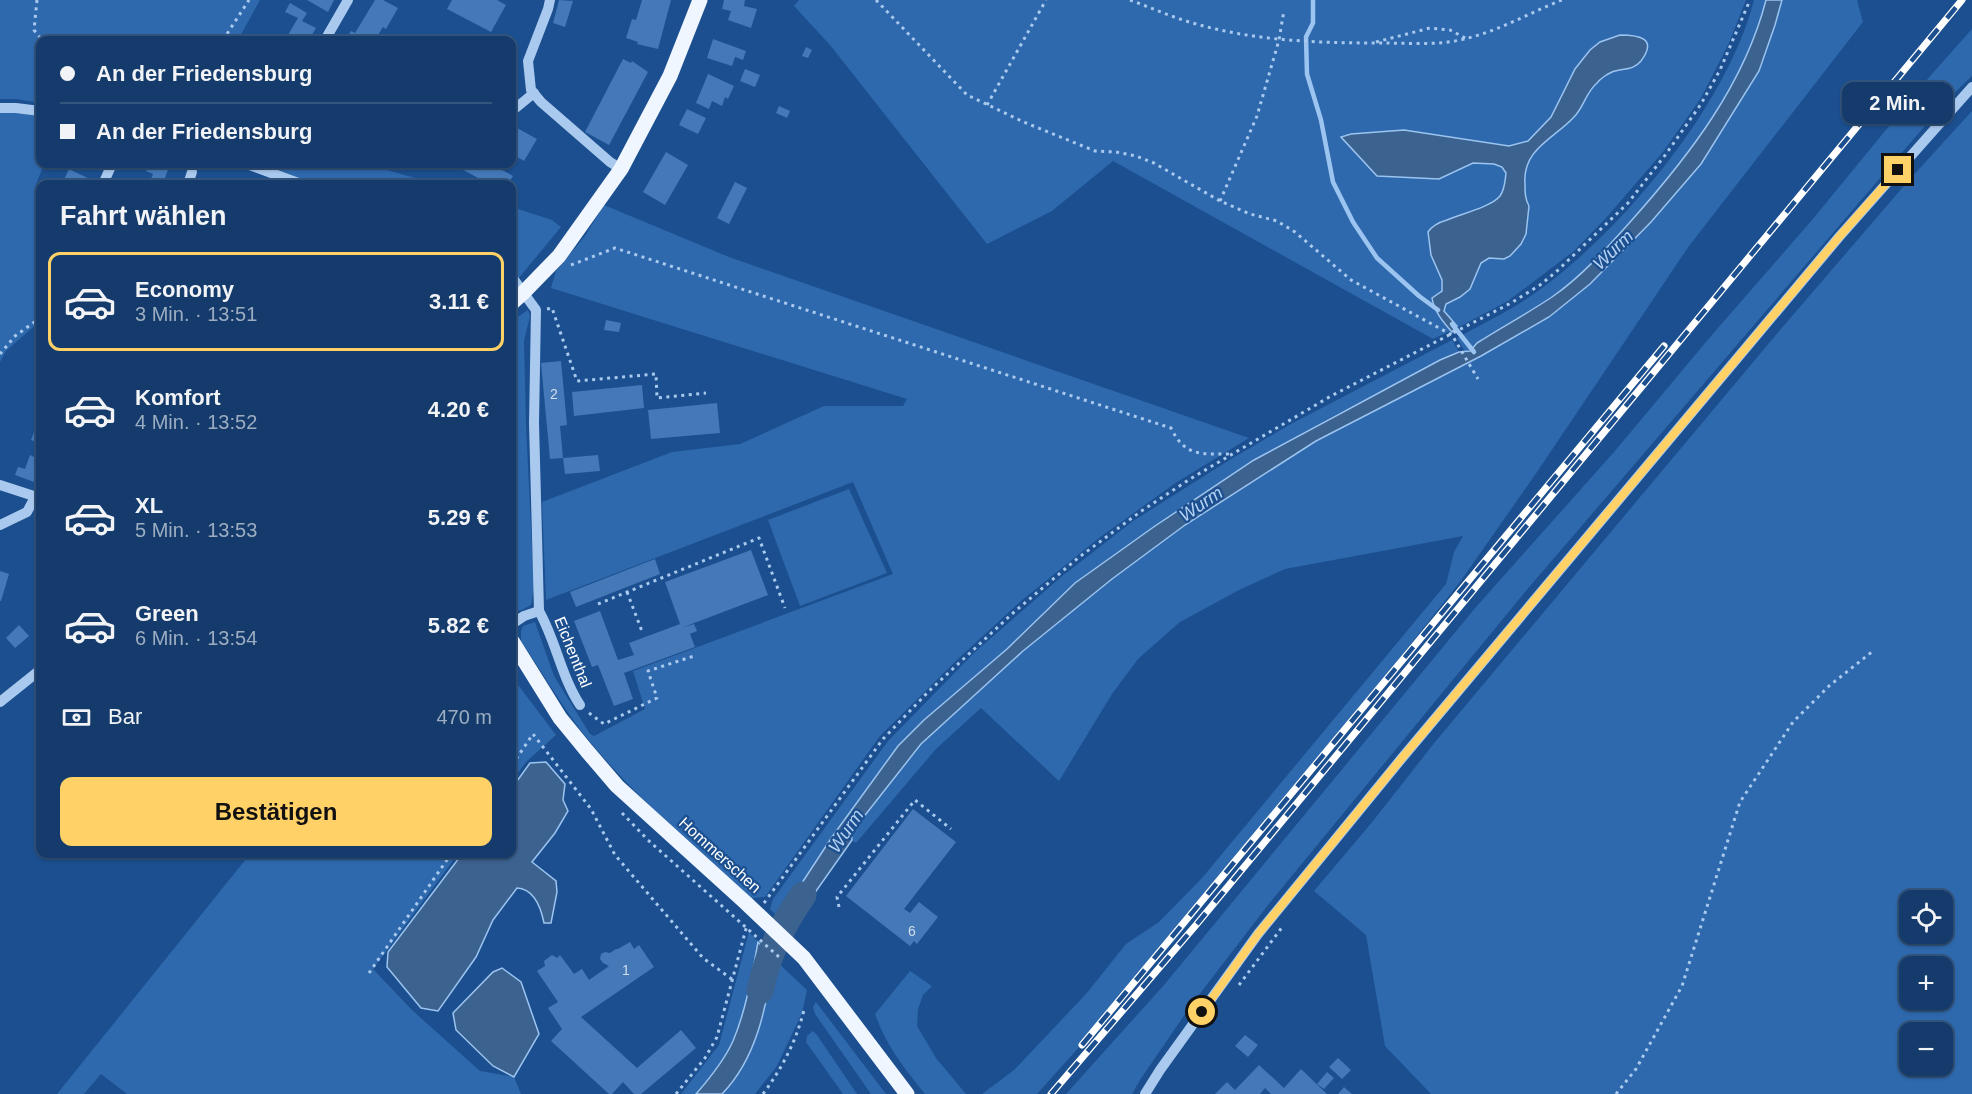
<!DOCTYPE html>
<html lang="de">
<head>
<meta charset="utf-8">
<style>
	body { margin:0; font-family:Helvetica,sans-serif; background:#214673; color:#f1f3f6; height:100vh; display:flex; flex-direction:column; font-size:22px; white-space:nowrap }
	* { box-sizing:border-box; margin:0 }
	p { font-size:20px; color:#9dadc1 }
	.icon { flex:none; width:33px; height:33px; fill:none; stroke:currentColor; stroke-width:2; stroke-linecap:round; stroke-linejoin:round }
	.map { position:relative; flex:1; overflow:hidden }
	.drawer { position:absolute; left:36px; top:180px; width:480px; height:678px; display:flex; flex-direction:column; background:#143b6b; border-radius:12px; box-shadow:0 2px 4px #0004,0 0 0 2px #33557e }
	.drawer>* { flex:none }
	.banner { position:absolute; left:36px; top:36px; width:480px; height:132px; border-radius:12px; box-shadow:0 2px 4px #0004,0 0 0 2px #33557e; display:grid; align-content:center; height:132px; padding:0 24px; background:#143b6b }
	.tools { position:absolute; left:1899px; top:890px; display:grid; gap:12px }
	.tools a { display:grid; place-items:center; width:54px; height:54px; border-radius:12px; background:#143b6b; box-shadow:0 2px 4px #0004,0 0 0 2px #33557e; font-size:30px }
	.end { position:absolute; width:27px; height:27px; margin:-14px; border:8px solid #ffd166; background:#111; box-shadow:0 0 0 3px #111 }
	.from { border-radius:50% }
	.bubble { position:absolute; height:42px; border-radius:12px; background:#143b6b; box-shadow:0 2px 4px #0004,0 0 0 2px #33557e; font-size:20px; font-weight:600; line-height:42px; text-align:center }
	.banner b { display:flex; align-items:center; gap:21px; height:57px; font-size:22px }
	.banner b+b { border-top:2px solid #33557e }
	.banner i { width:15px; height:15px; background:#f1f3f6 }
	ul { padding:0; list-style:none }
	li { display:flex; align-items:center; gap:18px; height:99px; margin:0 12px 9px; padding:0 12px; border:3px solid transparent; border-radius:12px }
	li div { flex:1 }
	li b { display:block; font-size:22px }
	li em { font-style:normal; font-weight:600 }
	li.active { border-color:#ffd166 }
	li>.icon { width:54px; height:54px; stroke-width:1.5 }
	h2 { padding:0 24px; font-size:27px; line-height:72px }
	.pay { display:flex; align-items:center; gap:15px; height:66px; padding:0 24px; font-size:22px }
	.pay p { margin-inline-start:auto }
	.action { display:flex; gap:12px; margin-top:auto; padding:12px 24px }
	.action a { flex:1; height:69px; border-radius:12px; background:#ffd166; color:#111; font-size:24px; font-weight:600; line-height:69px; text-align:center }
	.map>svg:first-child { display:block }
	.green { fill:#2e69ad; fill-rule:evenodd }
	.water { fill:#3c6290; stroke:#9cc4f0; stroke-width:1.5 }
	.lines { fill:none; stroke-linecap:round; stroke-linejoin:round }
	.stream { stroke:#9cc4f0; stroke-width:4.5 }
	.river { stroke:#3c6290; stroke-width:27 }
	.building { fill:#4478b7 }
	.path { stroke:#a9c9ee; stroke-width:3; stroke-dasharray:3 4.5; stroke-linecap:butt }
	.minor { stroke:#a9c9ee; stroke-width:10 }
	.major { stroke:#f0f6ff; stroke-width:15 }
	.rail-casing { stroke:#fff; stroke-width:7 }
	.rail { stroke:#1b4f8f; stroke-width:4.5; stroke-dasharray:14; stroke-linecap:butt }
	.route { stroke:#ffd166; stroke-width:8 }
	.labels { text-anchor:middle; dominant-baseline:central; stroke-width:4.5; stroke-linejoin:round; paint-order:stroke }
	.number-label { font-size:14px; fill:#d0dded }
	.street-label { font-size:16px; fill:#fff; stroke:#1b4f8f }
	.water-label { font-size:18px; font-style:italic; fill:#b5d3f5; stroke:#1b4f8f }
</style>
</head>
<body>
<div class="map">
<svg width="1972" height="1094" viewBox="0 0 1972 1094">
	<rect width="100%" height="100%" fill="#1b4f8f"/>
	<g class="green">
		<polygon points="0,0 260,0 238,40 40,40 40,103 17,99 0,99"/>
		<polygon points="799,0 1746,0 1729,43 1701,98 1663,152 1606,218 1574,251 1508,301 1461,326 1433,339 1113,161 1052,211 987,244 830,45 794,6"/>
		<path d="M1754 0H1766C1745 83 1691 154 1635 217 1610 245 1584 274 1553 296 1537 307 1519 316 1502 327 1495 331 1486 336 1479 341 1474 345 1472 350 1465 352L1457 338C1480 325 1506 313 1528 298 1618 237 1727 106 1754 0Z"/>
		<polygon points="1782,0 1857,0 1863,22 1689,246 1535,475 1460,582 1177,938 1037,1094 982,1094 1014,1070 1086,994 1126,944 1159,922 1202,878 1446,584 1454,552 1463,536 1285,569 1239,590 1180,622 1138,659 1112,694 1059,781 981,708 936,749 856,843 852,840 851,834 921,744 1023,651 1112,579 1185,525 1316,441 1481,356 1548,317 1590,284 1624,251 1722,130 1759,71 1775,25"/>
		<polygon points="1972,29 1972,76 1947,100 1525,592 1268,905 1192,1004 1140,1080 1132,1094 1066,1094 1164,985 1476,607 1614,452 1711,336 1812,220 1931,75"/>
		<path d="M1972 111V1094H1431L1385 1046 1366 935 1314 891 1373 821 1435 742 1780 330 1909 180ZM1910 900H1942V933H1910ZM1910 966H1942V999H1910ZM1910 1032H1942V1065H1910Z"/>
		<polygon points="15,112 40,116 40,164 44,164 35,187 40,189 40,321 6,351 0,362 0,113"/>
		<polygon points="262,164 366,164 436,184 310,184"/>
		<path d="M604 205 729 257 1249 438 1177 482 1099 538 1021 601 959 658 880 736 765 897 751 898C693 845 631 794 582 732 560 703 541 671 521 641V631L523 626 535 622 554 676 590 734 594 736 645 709 633 671 893 574 853 482 546 600 542 502 672 452 740 444 824 406H903L907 399 551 288 556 271 585 236Z"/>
		<polygon points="512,207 552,220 561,227 518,279 512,271"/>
		<polygon points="528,310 530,316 524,341 526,425 534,589 531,605 522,610 512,612 512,321"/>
		<polygon points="1452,340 1459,352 1335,415 1254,460 1155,526 1075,583 1007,649 924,720 898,746 832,837 779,918 770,909 773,899 888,741 975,652 1061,577 1133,521 1231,459 1289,425"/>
		<polygon points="849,489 887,573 800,606 768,520"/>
		<polygon points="512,677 556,735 526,762 512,781"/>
		<polygon points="250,854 458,854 373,969 412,1010 480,1071 514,1077 521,1094 127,1094 101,1074 84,1094 57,1094"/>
		<path d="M749 932 758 942C752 974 746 1011 733 1041 724 1061 710 1078 696 1094H681L719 1045Z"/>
		<path d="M774 959 807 990 802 1013 777 1066 755 1094H722C757 1058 766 1007 774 959Z"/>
		<path d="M910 971 932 986 923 995 918 1009 917 1026 936 1058 966 1094H925C903 1066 888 1049 875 1014Z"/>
		<polygon points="816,1002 886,1094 871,1094 815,1014 813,1007"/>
		<polygon points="813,1031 817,1035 857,1094 843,1094 806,1042 807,1036"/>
	</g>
	<g class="water">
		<path d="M1766 0H1782L1775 25 1759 71 1701 164 1651 222 1590 284 1549 317 1481 356 1316 441 1185 525 1112 579 1023 651 921 744 851 833 852 840 788 931 779 918 832 837 898 746 924 720 1007 649 1075 583 1155 526 1254 460 1440 360 1459 352 1470 351 1477 343C1502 327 1528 313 1552 297 1581 277 1607 248 1631 221 1689 156 1744 85 1766 0Z"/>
		<path d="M1620 35C1639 35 1658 38 1641 61 1633 71 1622 68 1612 72 1607 74 1600 79 1597 83 1586 92 1584 107 1574 117 1555 138 1522 149 1525 184 1525 192 1525 199 1529 206L1526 234 1521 244 1510 256 1504 259 1489 258 1481 263 1470 289 1460 297 1446 304 1444 311 1457 326 1452 332C1443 322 1434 311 1432 298L1442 291V280L1431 255 1428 232C1432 226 1440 222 1447 220 1461 214 1491 207 1500 196 1505 189 1505 181 1506 173L1502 167 1494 164 1473 163 1439 179 1377 176 1341 137 1351 134 1404 130 1509 146 1528 141 1551 117 1575 69 1590 50 1600 42Z"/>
		<path d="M546 762 565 784 563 800 568 811 555 833 532 862 556 881 557 892 551 923H544C541 908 535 889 517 888L493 920 476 957 438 1011 421 1008 387 967 388 952 462 854H512V788L530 763Z"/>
		<path d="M758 942 774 959C766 1007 757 1058 722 1094H696C710 1078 724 1061 733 1041 746 1010 752 975 758 942Z"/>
		<polygon points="502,968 521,982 539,1034 514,1077 493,1066 456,1030 453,1013 493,972"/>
	</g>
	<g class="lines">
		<g class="stream">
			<polyline points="1313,0 1313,23 1306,37 1307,74 1321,120 1333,182 1353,222 1377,258 1419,296 1438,310"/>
			<polyline points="1452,324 1474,352"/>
		</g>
		<path class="river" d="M760 991C768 953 781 927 803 895"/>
	</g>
	<g class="building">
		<polygon points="307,0 334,0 328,12"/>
		<polygon points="375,0 383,0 398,8 386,29 383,27 375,40 345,40 351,31 355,33"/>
		<polygon points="452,0 497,0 506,5 491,32 447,9"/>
		<polygon points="559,0 573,1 565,27 553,23"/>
		<polygon points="642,0 671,0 658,49 637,44 638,42 626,38 632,19 636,20"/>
		<polygon points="724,0 745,0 744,6 757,9 751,28 728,20 731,11 722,9"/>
		<polygon points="290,3 307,13 302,21 316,28 309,40 285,40 298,18 285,12"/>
		<polygon points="713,39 746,51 743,60 735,57 732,66 707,58"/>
		<polygon points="806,47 812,50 808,58 802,56"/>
		<polygon points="623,59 631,63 632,61 648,72 609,145 585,132"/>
		<polygon points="745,69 760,75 755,87 740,81"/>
		<polygon points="708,74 734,86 728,99 725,97 722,106 712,101 709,109 696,103"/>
		<polygon points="779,106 790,111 787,118 776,113"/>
		<polygon points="687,109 706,118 698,134 679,125"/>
		<polygon points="517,128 537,139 524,161 512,154 512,137"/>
		<polygon points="666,152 688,165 665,205 643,192"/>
		<polygon points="149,164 170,164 165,178 175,182 174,184 149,184 153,174 146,171"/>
		<polygon points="460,164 491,164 513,176 508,184 489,184 458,167"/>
		<polygon points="69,169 98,183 97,184 62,184"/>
		<polygon points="735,182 747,188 729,224 717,218"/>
		<polygon points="606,320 621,323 619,332 604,330"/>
		<polygon points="561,361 567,425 560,426 563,458 550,459 541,363"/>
		<polygon points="642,385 644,408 574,416 572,392"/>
		<polygon points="717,403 720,433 651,439 648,410"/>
		<polygon points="34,432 40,435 40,476 37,475 34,482 15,475 18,467 25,469 30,455 34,457 39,443 31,440"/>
		<polygon points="598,455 600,471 565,474 563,458"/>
		<polygon points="40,527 40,541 36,540"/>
		<polygon points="751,550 768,595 681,628 694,624 697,631 690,634 695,647 624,673 633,699 614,706 598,665 592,667 574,621 600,611 618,660 634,655 629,643 680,624 665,582"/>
		<polygon points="655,559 660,574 576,607 570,592"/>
		<polygon points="0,571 9,574 1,601 0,601"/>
		<polygon points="19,625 29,636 15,648 6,638"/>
		<polygon points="913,809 956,842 904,909 910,913 919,902 938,917 917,944 914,941 910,946 846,896"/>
		<polygon points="630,942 634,949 639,945 654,967 581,1017 637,1068 681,1030 696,1048 641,1094 634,1094 623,1082 612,1094 609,1094 551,1041 562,1029 548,1008 558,1002 537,971 545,966 544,961 552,955 557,958 560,955 574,974 582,969 589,980 609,966 603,963 600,959 601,954 605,952 610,953 616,949 618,949"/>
		<polygon points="1245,1035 1258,1045 1248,1057 1235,1046"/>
		<polygon points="1338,1058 1351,1070 1342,1079 1329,1067"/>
		<polygon points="1259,1065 1284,1088 1301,1069 1327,1094 1271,1094 1265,1088 1260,1094 1215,1094 1227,1082 1235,1090"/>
		<polygon points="1327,1072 1334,1078 1324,1089 1317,1084"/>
		<polygon points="1344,1087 1352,1094 1338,1094"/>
	</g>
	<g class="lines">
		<g class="path">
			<polyline points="37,0 34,30 42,40"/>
			<polyline points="876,0 967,95 1026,123 1095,151 1116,152 1136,156 1154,163 1220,201 1250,214 1277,221 1295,232 1351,280 1452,335 1478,379"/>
			<path d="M1130 0C1149 7 1167 15 1186 21 1250 41 1316 43 1382 43 1410 43 1441 46 1468 38 1501 30 1531 12 1562 0"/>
			<polyline points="223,40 249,0"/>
			<polyline points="1376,42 1430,28 1450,30 1467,39"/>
			<polyline points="987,105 1046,0"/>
			<polyline points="1220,201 1257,116 1279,40 1284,10"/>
			<path d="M571 265 615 248 1171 428C1185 457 1202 454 1229 454"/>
			<polyline points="547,309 552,308 577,381 656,374 657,398 706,393"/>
			<polyline points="0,354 15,336 40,318"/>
			<polyline points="627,592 643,634"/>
			<polyline points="598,604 759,538 785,608"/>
			<polyline points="589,713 604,724 657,698 648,671 694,656"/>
			<polyline points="512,765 533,734 591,809 615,855 703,958 733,980"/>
			<polyline points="622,813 648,840 780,958"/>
			<polyline points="764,903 883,739 929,691 1013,613 1078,558 1140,512 1190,479 1331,396 1511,303 1540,285 1556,272 1628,203 1666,154 1701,104 1720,70 1750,0"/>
			<polyline points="839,907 837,897 915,800 951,829"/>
			<polyline points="369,973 451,854"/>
			<polyline points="1239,985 1283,926"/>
			<polyline points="676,1094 705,1058 717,1037 747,925"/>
			<path d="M763 1094C782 1068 796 1042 804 1010"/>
			<polyline points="1616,1094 1636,1069 1682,986 1740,802 1793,722 1829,686 1873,651"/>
		</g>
		<g class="minor">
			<polyline points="550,0 548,9 528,61 531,90 541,102 610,162 621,169"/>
			<polyline points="325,40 348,0"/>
			<polyline points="0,108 16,108 40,111"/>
			<polyline points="512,111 534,93"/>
			<polyline points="247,164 301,184"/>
			<polyline points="103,184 112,164"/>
			<polyline points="188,184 192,172"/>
			<path d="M512 277 536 310 534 423 539 611C556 641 561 676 580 705"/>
			<polyline points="0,485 40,498"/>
			<polyline points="0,525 27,512 35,497"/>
			<polyline points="512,624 524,616 539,611"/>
			<polyline points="0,702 40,670"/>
			<polyline points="1145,1094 1160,1070 1258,934 1402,758 1839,237 1972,87"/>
		</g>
		<g class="major">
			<polyline points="512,303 523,293 559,256 621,169 670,76 700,0"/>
			<polyline points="512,641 560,718 587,751 617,786 746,903 804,958 907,1094"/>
		</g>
		<g class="rail-casing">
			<g id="rail">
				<polyline points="1082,1045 1664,346"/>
				<polyline points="1051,1094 1196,925 1962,0"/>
			</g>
		</g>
		<use href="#rail" class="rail"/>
	</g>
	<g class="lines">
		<polyline class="route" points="1202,1012 1258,934 1402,758 1839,237 1898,170"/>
	</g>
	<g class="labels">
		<g class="number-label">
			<text x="554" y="394">2</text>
			<text x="912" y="931">6</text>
			<text x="626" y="970">1</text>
		</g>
		<g class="street-label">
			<text transform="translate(573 652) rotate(68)">Eichenthal</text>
			<text transform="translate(720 855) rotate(42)">Hommerschen</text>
		</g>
		<g class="water-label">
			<text transform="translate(1613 250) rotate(-44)">Wurm</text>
			<text transform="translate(1201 504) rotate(-34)">Wurm</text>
			<text transform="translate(846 831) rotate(-56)">Wurm</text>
		</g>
	</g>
</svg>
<div class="tools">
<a><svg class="icon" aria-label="locate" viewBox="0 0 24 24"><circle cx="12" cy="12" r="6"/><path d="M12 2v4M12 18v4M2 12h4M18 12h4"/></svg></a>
<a>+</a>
<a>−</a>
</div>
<i class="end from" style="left:1202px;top:1012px"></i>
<i class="end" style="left:1898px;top:170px"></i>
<div class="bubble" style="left:1842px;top:82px;width:111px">2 Min.</div>
<div class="banner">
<b><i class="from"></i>An der Friedensburg</b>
<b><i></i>An der Friedensburg</b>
</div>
<section class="drawer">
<h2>Fahrt wählen</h2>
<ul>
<li class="active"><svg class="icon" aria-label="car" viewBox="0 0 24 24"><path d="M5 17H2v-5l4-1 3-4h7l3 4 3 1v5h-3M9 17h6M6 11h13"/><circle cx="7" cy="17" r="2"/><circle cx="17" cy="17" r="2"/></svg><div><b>Economy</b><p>3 Min. · 13:51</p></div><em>3.11 €</em></li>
<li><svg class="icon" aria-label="car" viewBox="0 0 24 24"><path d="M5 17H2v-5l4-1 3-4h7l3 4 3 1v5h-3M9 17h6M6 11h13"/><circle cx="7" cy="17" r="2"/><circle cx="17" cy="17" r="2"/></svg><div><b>Komfort</b><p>4 Min. · 13:52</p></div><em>4.20 €</em></li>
<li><svg class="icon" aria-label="car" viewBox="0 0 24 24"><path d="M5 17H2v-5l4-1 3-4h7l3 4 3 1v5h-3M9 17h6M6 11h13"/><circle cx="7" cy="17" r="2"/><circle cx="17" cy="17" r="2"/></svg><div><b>XL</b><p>5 Min. · 13:53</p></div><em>5.29 €</em></li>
<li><svg class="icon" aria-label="car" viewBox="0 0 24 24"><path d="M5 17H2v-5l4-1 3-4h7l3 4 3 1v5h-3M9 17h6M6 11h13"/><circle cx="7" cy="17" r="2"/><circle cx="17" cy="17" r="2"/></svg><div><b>Green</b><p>6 Min. · 13:54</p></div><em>5.82 €</em></li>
</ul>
<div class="pay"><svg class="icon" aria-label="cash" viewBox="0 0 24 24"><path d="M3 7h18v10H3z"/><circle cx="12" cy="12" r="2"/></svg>Bar<p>470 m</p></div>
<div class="action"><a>Bestätigen</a></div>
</section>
</div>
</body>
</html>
